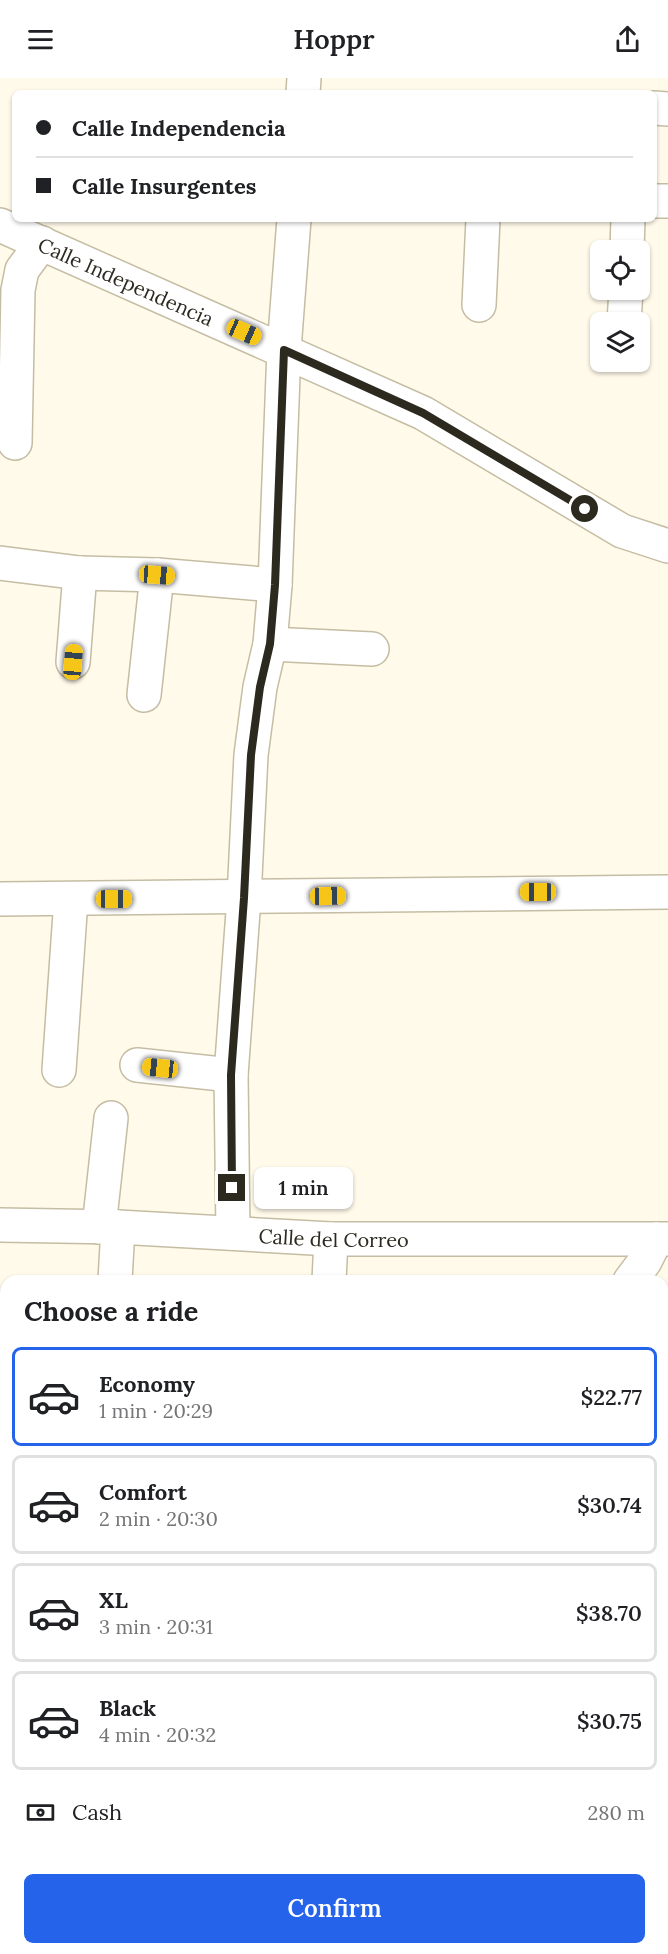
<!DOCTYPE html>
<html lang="en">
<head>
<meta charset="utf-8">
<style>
	body { margin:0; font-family:Lora,serif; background:#f6f6f6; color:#202124; height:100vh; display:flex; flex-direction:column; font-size:22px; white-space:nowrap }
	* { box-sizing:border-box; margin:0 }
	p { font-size:20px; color:#757577 }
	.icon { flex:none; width:33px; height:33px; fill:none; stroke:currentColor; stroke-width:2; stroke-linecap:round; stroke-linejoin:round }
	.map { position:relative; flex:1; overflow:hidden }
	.side { position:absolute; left:0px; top:1197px; width:669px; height:680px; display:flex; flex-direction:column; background:#fff; border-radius:18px 18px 0 0; box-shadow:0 2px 4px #0004 }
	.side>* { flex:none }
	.guide { position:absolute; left:12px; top:12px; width:645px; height:132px; border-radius:9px; box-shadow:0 2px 4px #0004; display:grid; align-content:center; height:132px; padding:0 24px; background:#fff }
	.controls { position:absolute; left:590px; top:162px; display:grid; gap:12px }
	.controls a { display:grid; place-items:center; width:60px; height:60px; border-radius:9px; background:#fff; box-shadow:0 2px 4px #0004; font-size:30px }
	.end { position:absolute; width:27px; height:27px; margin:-14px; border:8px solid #2c291f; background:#fff; box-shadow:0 0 0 3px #fff }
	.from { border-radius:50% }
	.bubble { position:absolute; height:42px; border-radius:9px; background:#fff; box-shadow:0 2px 4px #0004; font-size:20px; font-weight:600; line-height:42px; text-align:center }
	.car { position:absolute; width:18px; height:36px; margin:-18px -9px; border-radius:8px; box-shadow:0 0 4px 2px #0007; background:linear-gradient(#f5c518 24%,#345 0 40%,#f5c518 0 76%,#345 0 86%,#f5c518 0) }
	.guide b { display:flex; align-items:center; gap:21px; height:57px; font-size:22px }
	.guide b+b { border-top:2px solid #e0e0e0 }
	.guide i { width:15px; height:15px; background:#202124 }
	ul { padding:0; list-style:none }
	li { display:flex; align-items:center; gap:18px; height:99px; margin:0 12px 9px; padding:0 12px; border:3px solid #e0e0e0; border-radius:9px }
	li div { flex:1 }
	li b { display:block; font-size:22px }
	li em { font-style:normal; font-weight:600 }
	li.on { border-color:#2563eb }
	li>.icon { width:54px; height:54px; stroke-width:1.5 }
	h2 { padding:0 24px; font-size:27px; line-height:72px }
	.pay { display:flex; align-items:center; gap:15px; height:66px; padding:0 24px; font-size:22px }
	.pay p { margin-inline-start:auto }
	.button { display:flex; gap:12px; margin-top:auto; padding:12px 24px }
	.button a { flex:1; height:69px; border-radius:9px; background:#2563eb; color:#fff; font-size:24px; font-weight:600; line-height:69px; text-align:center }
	header { display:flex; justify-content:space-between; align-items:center; height:78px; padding:0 24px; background:#fff; font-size:27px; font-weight:600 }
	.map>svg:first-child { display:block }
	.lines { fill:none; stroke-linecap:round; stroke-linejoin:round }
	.minor-casing { stroke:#c5bda3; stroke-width:36 }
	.minor { stroke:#fff; stroke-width:33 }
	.route { stroke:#2c291f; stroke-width:8 }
	.labels { text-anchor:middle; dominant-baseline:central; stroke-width:5; stroke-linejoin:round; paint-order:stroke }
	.street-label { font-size:20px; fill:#2c291f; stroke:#fff }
</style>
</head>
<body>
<header><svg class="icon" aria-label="menu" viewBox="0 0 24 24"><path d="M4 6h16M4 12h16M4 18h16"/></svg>Hoppr<svg class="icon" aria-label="share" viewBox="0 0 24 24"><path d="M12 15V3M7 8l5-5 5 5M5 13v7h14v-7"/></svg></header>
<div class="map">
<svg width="668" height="1876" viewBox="0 0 668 1876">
	<rect width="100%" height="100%" fill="#fffaea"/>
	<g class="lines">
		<g class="minor-casing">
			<g id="minor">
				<polyline points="303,15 304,0"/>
				<polyline points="654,30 668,31"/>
				<polyline points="654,123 668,123"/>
				<path id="s1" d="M0 147 423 335 622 453 668 468"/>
				<polyline points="627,172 628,141"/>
				<polyline points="479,227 483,141"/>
				<polyline points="624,244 626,212"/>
				<polyline points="15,365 18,212 22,192 42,165"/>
				<polyline points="0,485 80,495 157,497 275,507"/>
				<polyline points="270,566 372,571"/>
				<polyline points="73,584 80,495"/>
				<polyline points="144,617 157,497"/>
				<path d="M0 821C223 820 445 815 668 814"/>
				<polyline points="137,987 231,997"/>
				<polyline points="59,992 71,821"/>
				<path id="s2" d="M0 1147 118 1149 331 1161H668"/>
				<polyline points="99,1149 111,1040"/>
				<polyline points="233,1155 231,997 244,820 251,677 260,609 270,566 275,507 284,271 294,141"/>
				<polyline points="115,1203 118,1149"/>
				<polyline points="329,1203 331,1161"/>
				<polyline points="630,1203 645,1183 656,1161"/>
				<polyline points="0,1414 6,1414"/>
				<polyline points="663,1484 668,1484"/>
				<polyline points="0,1509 6,1509"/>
				<polyline points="663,1711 668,1711"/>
				<polyline points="0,1712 6,1710"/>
				<polyline points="305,1876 305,1870"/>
			</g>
		</g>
		<use href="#minor" class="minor"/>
	</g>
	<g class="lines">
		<polyline class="route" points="232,1110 231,997 244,820 251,677 260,609 270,566 275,507 284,272 423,335 585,431"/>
	</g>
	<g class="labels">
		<g class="street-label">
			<text stroke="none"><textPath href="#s1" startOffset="138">Calle Independencia</textPath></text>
			<text stroke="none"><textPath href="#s2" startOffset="334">Calle del Correo</textPath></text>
		</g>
	</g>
</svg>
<div class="controls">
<a><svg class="icon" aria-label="locate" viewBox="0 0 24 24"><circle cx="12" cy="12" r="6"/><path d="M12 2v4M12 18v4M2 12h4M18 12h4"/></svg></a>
<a><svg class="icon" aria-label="layers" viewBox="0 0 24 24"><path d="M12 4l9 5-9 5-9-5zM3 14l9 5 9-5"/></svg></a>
</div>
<i class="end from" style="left:585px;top:431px"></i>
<i class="end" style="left:232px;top:1110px"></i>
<div class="bubble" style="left:254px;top:1089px;width:99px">1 min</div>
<i class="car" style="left:244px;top:254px;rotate:114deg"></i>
<i class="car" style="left:157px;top:497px;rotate:94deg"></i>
<i class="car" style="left:73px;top:584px;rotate:5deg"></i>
<i class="car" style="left:538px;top:814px;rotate:270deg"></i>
<i class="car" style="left:328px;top:818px;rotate:89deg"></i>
<i class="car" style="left:114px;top:821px;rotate:90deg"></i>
<i class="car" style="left:160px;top:990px;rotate:276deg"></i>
<div class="guide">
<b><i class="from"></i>Calle Independencia</b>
<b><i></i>Calle Insurgentes</b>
</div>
<section class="side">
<h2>Choose a ride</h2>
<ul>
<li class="on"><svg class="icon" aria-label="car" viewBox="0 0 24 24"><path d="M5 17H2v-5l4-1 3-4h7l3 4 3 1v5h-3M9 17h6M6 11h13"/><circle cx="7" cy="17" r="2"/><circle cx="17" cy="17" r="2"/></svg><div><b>Economy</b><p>1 min · 20:29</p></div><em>$22.77</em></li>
<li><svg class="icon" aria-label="car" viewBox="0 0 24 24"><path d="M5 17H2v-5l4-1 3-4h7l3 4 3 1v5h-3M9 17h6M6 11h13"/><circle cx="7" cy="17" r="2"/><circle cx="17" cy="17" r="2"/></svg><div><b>Comfort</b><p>2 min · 20:30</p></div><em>$30.74</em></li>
<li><svg class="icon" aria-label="car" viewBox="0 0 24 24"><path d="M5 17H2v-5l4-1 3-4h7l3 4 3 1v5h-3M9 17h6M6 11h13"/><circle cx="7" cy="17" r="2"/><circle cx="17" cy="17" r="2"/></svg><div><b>XL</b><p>3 min · 20:31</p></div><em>$38.70</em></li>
<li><svg class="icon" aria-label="car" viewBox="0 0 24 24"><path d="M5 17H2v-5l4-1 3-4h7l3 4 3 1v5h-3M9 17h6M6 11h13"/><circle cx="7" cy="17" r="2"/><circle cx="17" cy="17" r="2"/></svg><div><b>Black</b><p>4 min · 20:32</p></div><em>$30.75</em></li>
</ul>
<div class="pay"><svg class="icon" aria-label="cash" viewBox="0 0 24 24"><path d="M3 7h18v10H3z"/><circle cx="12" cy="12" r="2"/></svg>Cash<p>280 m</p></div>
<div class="button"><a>Confirm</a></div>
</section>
</div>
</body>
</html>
